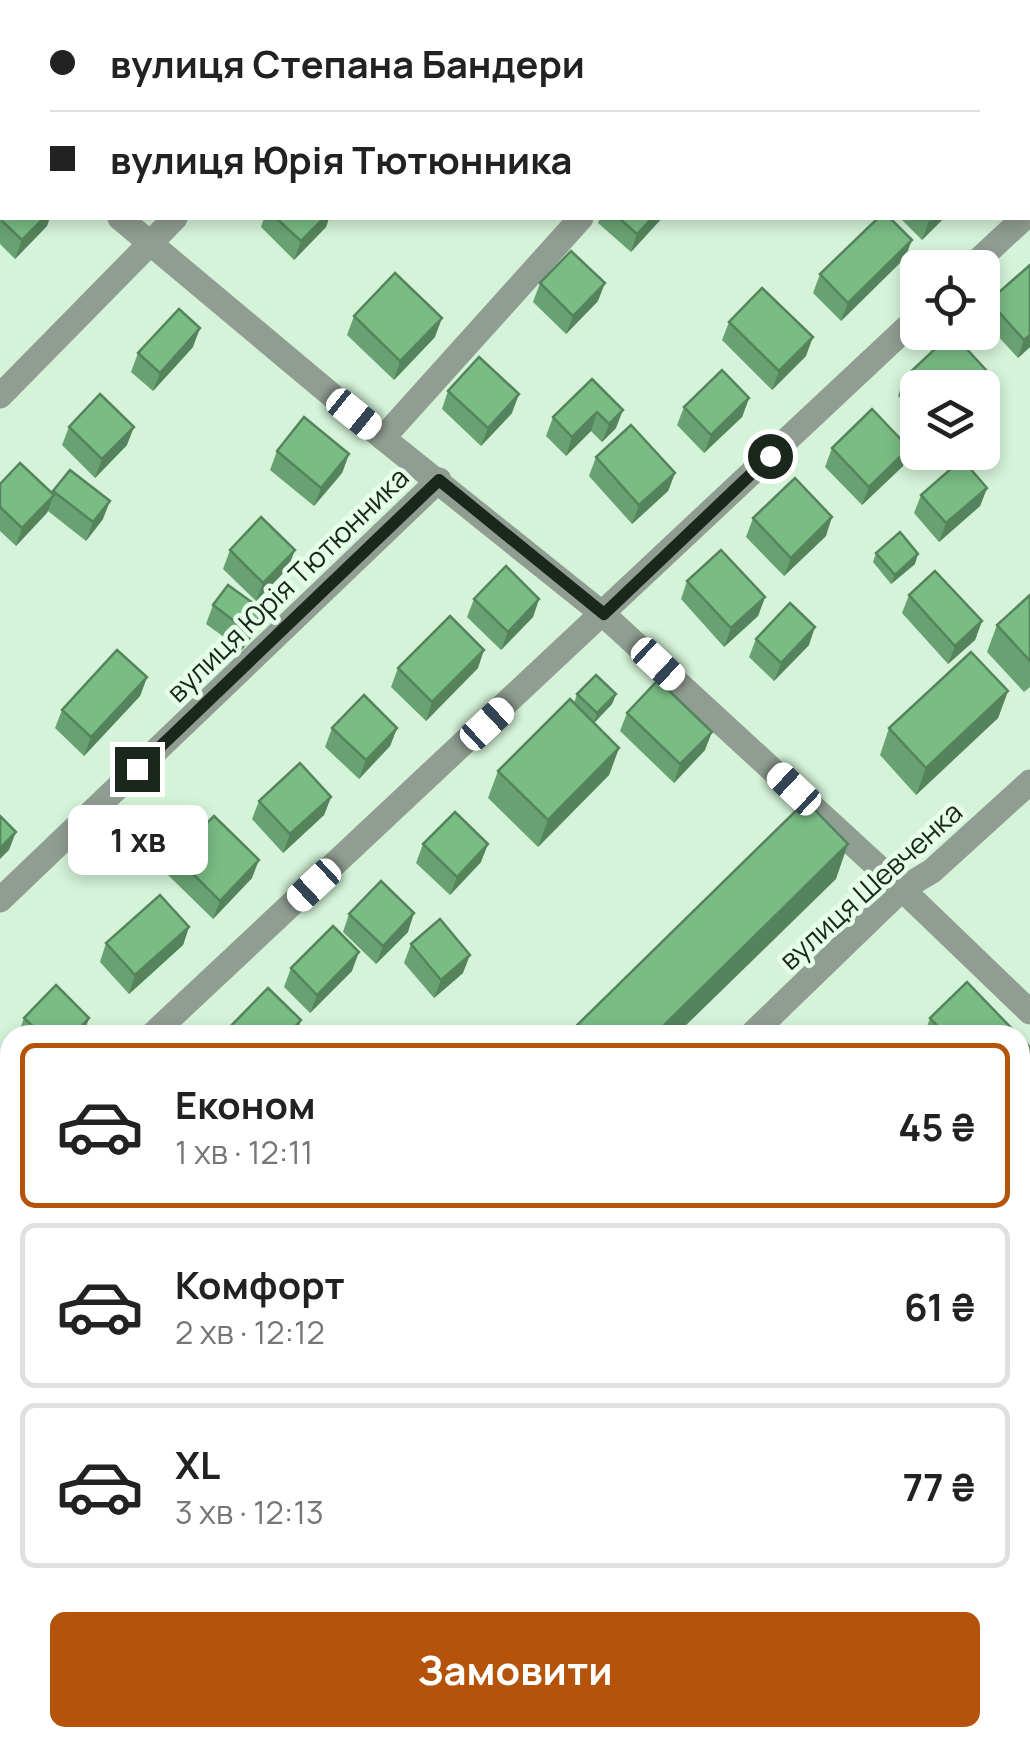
<!DOCTYPE html>
<html lang="uk">
<head>
<meta charset="utf-8">
<style>
	body { margin:0; font-family:Manrope,sans-serif; background:#f6f6f6; color:#222; height:100vh; display:flex; flex-direction:column; font-size:38px; white-space:nowrap }
	* { box-sizing:border-box; margin:0 }
	p { font-size:32px; color:#767676 }
	.icon { flex:none; width:55px; height:55px; fill:none; stroke:currentColor; stroke-width:2; stroke-linecap:round; stroke-linejoin:round }
	.map { position:relative; flex:1; overflow:hidden }
	.drawer { position:absolute; left:0px; top:1025px; width:1030px; height:722px; display:flex; flex-direction:column; background:#fff; border-radius:30px 30px 0 0; box-shadow:0 5px 15px #0003 }
	.drawer>* { flex:none }
	.banner { position:absolute; left:0px; top:0px; width:1030px; height:220px; box-shadow:0 5px 15px #0003; display:grid; align-content:center; height:220px; padding:0 50px; background:#fff }
	.controls { position:absolute; left:900px; top:250px; display:grid; gap:20px }
	.controls a { display:grid; place-items:center; width:100px; height:100px; border-radius:15px; background:#fff; box-shadow:0 5px 15px #0003; font-size:50px }
	.end { position:absolute; width:45px; height:45px; margin:-22px; border:12px solid #1b271d; background:#fff; box-shadow:0 0 0 5px #fff }
	.from { border-radius:50% }
	.bubble { position:absolute; height:70px; border-radius:15px; background:#fff; box-shadow:0 5px 15px #0003; font-size:32px; font-weight:700; line-height:70px; text-align:center }
	.car { position:absolute; width:30px; height:60px; margin:-30px -15px; border-radius:12px; box-shadow:0 0 8px 2px #0007; background:linear-gradient(#fff 24%,#345 0 40%,#fff 0 76%,#345 0 86%,#fff 0) }
	.banner b { display:flex; align-items:center; gap:35px; height:95px; font-size:38px }
	.banner b+b { border-top:2px solid #e0e0e0 }
	.banner i { width:25px; height:25px; background:#222 }
	ul { padding:18px 0 0; list-style:none }
	li { display:flex; align-items:center; gap:30px; height:165px; margin:0 20px 15px; padding:0 30px; border:5px solid #e0e0e0; border-radius:15px }
	li div { flex:1 }
	li b { display:block; font-size:38px }
	li em { font-style:normal; font-weight:700 }
	li.active { border-color:#b45309 }
	li>.icon { width:90px; height:90px; stroke-width:1.5 }
	.button { display:flex; gap:20px; margin-top:auto; padding:20px 50px }
	.button a { flex:1; height:115px; border-radius:15px; background:#b45309; color:#fff; font-size:40px; font-weight:700; line-height:115px; text-align:center }
	.map>svg:first-child { display:block }
	.lines { fill:none; stroke-linecap:round; stroke-linejoin:round }
	.minor { stroke:#909d92; stroke-width:25 }
	.wall { fill:#68a272 }
	.shaded-wall { fill:#55845c }
	.building { fill:#79bc84; stroke:#55845c; stroke-width:2.5 }
	.route { stroke:#1b271d; stroke-width:12 }
	.labels { text-anchor:middle; dominant-baseline:central; stroke-width:9; stroke-linejoin:round; paint-order:stroke }
	.street-label { font-size:28px; fill:#1b271d; stroke:#e6ffe9 }
</style>
</head>
<body>
<div class="map">
<svg width="1030" height="1747" viewBox="0 0 1030 1747">
	<rect width="100%" height="100%" fill="#d4f3d8"/>
	<g class="lines">
		<g class="minor">
			<polyline points="374,2 376,0"/>
			<polyline points="773,2 775,0"/>
			<polyline points="0,109 2,111"/>
			<polyline points="120,218 383,438 604,615 902,889 1030,1012"/>
			<polyline points="970,268 1024,218"/>
			<polyline points="0,396 175,218"/>
			<polyline points="383,438 581,218"/>
			<polyline points="0,900 439,480"/>
			<polyline points="152,1035 918,317"/>
			<polyline points="751,1035 902,889 932,871 1030,782"/>
			<polyline points="0,1177 10,1168"/>
			<polyline points="0,1337 10,1349"/>
			<polyline points="405,1738 415,1747"/>
			<polyline points="54,1747 63,1738"/>
		</g>
	</g>
	<g class="wall">
		<polygon points="0,0 2,2 2,55 0,53"/>
		<polygon points="189,0 254,0 253,2 188,2"/>
		<polygon points="475,0 540,0 539,2 474,2"/>
		<polygon points="0,196 47,226 15,259 0,244"/>
		<polygon points="264,218 329,218 326,227 294,260 261,227"/>
		<polygon points="600,218 662,218 631,252 598,223"/>
		<polygon points="900,218 944,218 922,240"/>
		<polygon points="905,258 841,321 813,293 820,274"/>
		<polygon points="1030,265 1030,347 1018,358 983,320 989,301"/>
		<polygon points="540,283 598,301 566,334 533,302"/>
		<polygon points="354,316 435,337 394,380 347,335"/>
		<polygon points="729,322 806,356 772,390 722,340"/>
		<polygon points="193,347 153,391 131,372 138,353"/>
		<polygon points="904,378 918,388 918,418 898,396"/>
		<polygon points="592,379 616,428 602,442 591,431 566,456 546,436 553,417"/>
		<polygon points="448,391 512,413 481,446 442,409"/>
		<polygon points="749,398 742,417 704,453 677,425 684,407"/>
		<polygon points="69,427 127,445 95,478 62,445"/>
		<polygon points="832,448 903,466 862,505 825,467"/>
		<polygon points="277,451 349,454 342,473 314,506 270,470"/>
		<polygon points="596,457 675,473 668,491 632,524 589,476"/>
		<polygon points="0,484 53,494 53,491 103,519 86,541 48,511 16,546 0,531"/>
		<polygon points="987,488 980,506 939,542 914,513 921,495"/>
		<polygon points="753,518 826,536 784,576 746,537"/>
		<polygon points="230,550 288,568 256,601 223,569"/>
		<polygon points="876,553 915,564 891,584 873,562"/>
		<polygon points="687,581 765,597 758,616 724,647 681,599"/>
		<polygon points="909,595 982,621 975,640 948,664 902,613"/>
		<polygon points="1030,595 1030,687 1024,692 987,652 997,625"/>
		<polygon points="474,599 539,599 533,617 501,650 467,617"/>
		<polygon points="213,605 264,611 257,630 242,650 206,624"/>
		<polygon points="756,639 809,645 774,681 749,657"/>
		<polygon points="398,668 478,668 426,721 391,687"/>
		<polygon points="147,677 140,696 84,756 55,728 62,710"/>
		<polygon points="1008,691 998,718 916,795 880,755 889,728"/>
		<polygon points="577,694 616,694 612,704 594,723 619,748 609,775 538,847 488,798 498,771 574,703"/>
		<polygon points="627,713 705,750 674,783 620,731"/>
		<polygon points="332,728 397,728 390,746 359,779 325,747"/>
		<polygon points="331,797 324,815 283,853 252,819 259,801"/>
		<polygon points="423,844 481,862 450,895 416,863"/>
		<polygon points="175,856 252,878 213,919 168,875"/>
		<polygon points="349,914 408,932 376,964 343,932"/>
		<polygon points="189,927 183,945 129,994 100,962 106,943"/>
		<polygon points="411,944 463,973 434,998 404,963"/>
		<polygon points="291,968 352,971 310,1013 284,987"/>
		<polygon points="24,1018 89,1018 83,1035 18,1035"/>
		<polygon points="930,1018 1018,1035 924,1035"/>
		<polygon points="1020,1037 1030,1047 1030,1158 1020,1148"/>
		<polygon points="10,1493 10,1587 8,1589 0,1582 0,1495 5,1499"/>
		<polygon points="507,1738 632,1738 635,1747 517,1747"/>
		<polygon points="697,1738 731,1738 721,1747 706,1747"/>
	</g>
	<g class="shaded-wall">
		<polygon points="44,218 50,218 47,226 15,259 22,240"/>
		<polygon points="324,218 329,218 326,227 294,260 301,241"/>
		<polygon points="652,218 662,218 631,252 637,234"/>
		<polygon points="932,218 944,218 922,240 929,221"/>
		<polygon points="912,240 905,258 841,321 848,303"/>
		<polygon points="605,283 598,301 566,334 573,316"/>
		<polygon points="442,318 435,337 394,380 400,361"/>
		<polygon points="200,328 193,347 153,391 160,373"/>
		<polygon points="1030,335 1030,347 1018,358 1024,340"/>
		<polygon points="813,337 806,356 772,390 779,371"/>
		<polygon points="986,370 980,388 968,388"/>
		<polygon points="519,394 512,413 481,446 488,428"/>
		<polygon points="749,398 742,417 704,453 711,435"/>
		<polygon points="623,410 616,428 602,442 609,424"/>
		<polygon points="597,412 591,431 566,456 572,437"/>
		<polygon points="134,427 127,445 95,478 102,459"/>
		<polygon points="909,448 903,466 862,505 869,487"/>
		<polygon points="349,454 342,473 314,506 321,488"/>
		<polygon points="675,473 668,491 632,524 639,505"/>
		<polygon points="987,488 980,506 939,542 946,523"/>
		<polygon points="54,495 47,513 16,546 22,528"/>
		<polygon points="110,501 103,519 86,541 93,522"/>
		<polygon points="832,517 826,536 784,576 791,558"/>
		<polygon points="295,550 288,568 256,601 263,583"/>
		<polygon points="918,554 915,564 891,584 895,575"/>
		<polygon points="765,597 758,616 724,647 731,628"/>
		<polygon points="539,599 533,617 501,650 508,632"/>
		<polygon points="264,611 257,630 242,650 249,632"/>
		<polygon points="982,621 975,640 948,664 955,646"/>
		<polygon points="815,627 809,645 774,681 781,663"/>
		<polygon points="484,650 478,668 426,721 432,702"/>
		<polygon points="147,677 140,696 84,756 91,737"/>
		<polygon points="1008,691 998,718 916,795 926,768"/>
		<polygon points="616,694 612,704 594,723 597,713"/>
		<polygon points="397,728 390,746 359,779 366,760"/>
		<polygon points="712,732 705,750 674,783 680,764"/>
		<polygon points="619,748 609,775 538,847 548,820"/>
		<polygon points="331,797 324,815 283,853 290,834"/>
		<polygon points="16,832 9,850 0,859 0,848"/>
		<polygon points="488,844 481,862 450,895 457,877"/>
		<polygon points="848,844 836,879 676,1035 654,1035"/>
		<polygon points="259,860 252,878 213,919 220,901"/>
		<polygon points="414,913 408,932 376,964 383,946"/>
		<polygon points="189,927 183,945 129,994 135,975"/>
		<polygon points="359,952 352,971 310,1013 317,995"/>
		<polygon points="470,955 463,973 434,998 441,980"/>
		<polygon points="89,1018 83,1035 73,1035"/>
		<polygon points="301,1020 296,1035 287,1035"/>
		<polygon points="10,1094 10,1105 0,1115 0,1104"/>
		<polygon points="1030,1310 1030,1322 1020,1332 1020,1320"/>
		<polygon points="281,1738 304,1738 294,1747 271,1747"/>
		<polygon points="725,1738 731,1738 721,1747 716,1747"/>
	</g>
	<g class="building">
		<polygon points="0,0 37,0 39,2 2,2 2,30 0,28"/>
		<polygon points="202,0 249,0 246,2 204,2"/>
		<polygon points="495,0 531,0 528,2 498,2"/>
		<polygon points="1028,77 1030,80 1030,129 1028,132"/>
		<polygon points="2,194 2,218 44,218 22,240 0,219 0,196"/>
		<polygon points="276,218 324,218 301,241"/>
		<polygon points="619,218 652,218 637,234"/>
		<polygon points="878,218 890,218 912,240 848,303 820,274"/>
		<polygon points="571,251 605,283 573,316 540,283"/>
		<polygon points="1030,265 1030,335 1024,340 989,301"/>
		<polygon points="395,273 442,318 400,361 354,316"/>
		<polygon points="762,288 813,337 779,371 729,322"/>
		<polygon points="179,309 200,328 160,373 138,353"/>
		<polygon points="952,333 986,370 968,388 918,388 918,392 904,378"/>
		<polygon points="479,357 519,394 488,428 448,391"/>
		<polygon points="722,370 749,398 711,435 684,407"/>
		<polygon points="592,379 623,410 609,424 597,412 572,437 553,417"/>
		<polygon points="100,394 134,427 102,459 69,427"/>
		<polygon points="872,409 909,448 869,487 832,448"/>
		<polygon points="304,417 349,454 321,488 277,451"/>
		<polygon points="631,425 675,473 639,505 596,457"/>
		<polygon points="962,459 987,488 946,523 921,495"/>
		<polygon points="20,463 54,495 22,528 0,507 0,484"/>
		<polygon points="70,470 110,501 93,522 53,491"/>
		<polygon points="795,478 832,517 791,558 753,518"/>
		<polygon points="261,517 295,550 263,583 230,550"/>
		<polygon points="900,532 918,554 895,575 876,553"/>
		<polygon points="721,550 765,597 731,628 687,581"/>
		<polygon points="506,566 539,599 508,632 474,599"/>
		<polygon points="935,571 982,621 955,646 909,595"/>
		<polygon points="228,585 264,611 249,632 213,605"/>
		<polygon points="1030,595 1030,661 997,625"/>
		<polygon points="790,603 815,627 781,663 756,639"/>
		<polygon points="450,616 484,650 432,702 398,668"/>
		<polygon points="117,650 147,677 91,737 62,710"/>
		<polygon points="971,652 1008,691 926,768 889,728"/>
		<polygon points="596,675 616,694 597,713 577,694"/>
		<polygon points="658,680 712,732 680,764 627,713"/>
		<polygon points="364,695 397,728 366,760 332,728"/>
		<polygon points="570,699 619,748 548,820 498,771"/>
		<polygon points="300,763 331,797 290,834 259,801"/>
		<polygon points="806,801 848,844 654,1035 567,1035"/>
		<polygon points="455,812 488,844 457,877 423,844"/>
		<polygon points="0,816 16,832 0,848"/>
		<polygon points="214,816 259,860 220,901 175,856"/>
		<polygon points="381,881 414,913 383,946 349,914"/>
		<polygon points="160,895 189,927 135,975 106,943"/>
		<polygon points="440,919 470,955 441,980 411,944"/>
		<polygon points="333,926 359,952 317,995 291,968"/>
		<polygon points="967,982 1018,1035 946,1035 930,1018"/>
		<polygon points="56,985 89,1018 73,1035 42,1035 24,1018"/>
		<polygon points="268,988 301,1020 287,1035 222,1035"/>
		<polygon points="1020,1037 1030,1047 1030,1121 1020,1111"/>
		<polygon points="0,1063 10,1073 10,1094 0,1104"/>
		<polygon points="1030,1268 1030,1310 1020,1320 1020,1278"/>
		<polygon points="10,1493 10,1556 0,1548 0,1495 5,1499"/>
		<polygon points="201,1738 281,1738 271,1747 192,1747"/>
		<polygon points="554,1738 632,1738 637,1742 632,1747 563,1747"/>
		<polygon points="709,1738 725,1738 717,1745"/>
	</g>
	<g class="lines">
		<polyline class="route" points="137,769 439,480 604,614 770,456"/>
	</g>
	<g class="labels">
		<g class="street-label">
			<text transform="translate(287 584) rotate(-44)">вулиця Юрія Тютюнника</text>
			<text transform="translate(870 885) rotate(-42)">вулиця Шевченка</text>
		</g>
	</g>
</svg>
<div class="controls">
<a><svg class="icon" aria-label="locate" viewBox="0 0 24 24"><circle cx="12" cy="12" r="6"/><path d="M12 2v4M12 18v4M2 12h4M18 12h4"/></svg></a>
<a><svg class="icon" aria-label="layers" viewBox="0 0 24 24"><path d="M12 4l9 5-9 5-9-5zM3 14l9 5 9-5"/></svg></a>
</div>
<i class="end from" style="left:770px;top:456px"></i>
<i class="end" style="left:137px;top:769px"></i>
<div class="bubble" style="left:68px;top:805px;width:140px">1 хв</div>
<i class="car" style="left:354px;top:414px;rotate:129deg"></i>
<i class="car" style="left:658px;top:664px;rotate:133deg"></i>
<i class="car" style="left:487px;top:724px;rotate:47deg"></i>
<i class="car" style="left:794px;top:789px;rotate:313deg"></i>
<i class="car" style="left:314px;top:885px;rotate:227deg"></i>
<div class="banner">
<b><i class="from"></i>вулиця Степана Бандери</b>
<b><i></i>вулиця Юрія Тютюнника</b>
</div>
<section class="drawer">
<ul>
<li class="active"><svg class="icon" aria-label="car" viewBox="0 0 24 24"><path d="M5 17H2v-5l4-1 3-4h7l3 4 3 1v5h-3M9 17h6M6 11h13"/><circle cx="7" cy="17" r="2"/><circle cx="17" cy="17" r="2"/></svg><div><b>Економ</b><p>1 хв · 12:11</p></div><em>45 ₴</em></li>
<li><svg class="icon" aria-label="car" viewBox="0 0 24 24"><path d="M5 17H2v-5l4-1 3-4h7l3 4 3 1v5h-3M9 17h6M6 11h13"/><circle cx="7" cy="17" r="2"/><circle cx="17" cy="17" r="2"/></svg><div><b>Комфорт</b><p>2 хв · 12:12</p></div><em>61 ₴</em></li>
<li><svg class="icon" aria-label="car" viewBox="0 0 24 24"><path d="M5 17H2v-5l4-1 3-4h7l3 4 3 1v5h-3M9 17h6M6 11h13"/><circle cx="7" cy="17" r="2"/><circle cx="17" cy="17" r="2"/></svg><div><b>XL</b><p>3 хв · 12:13</p></div><em>77 ₴</em></li>
</ul>
<div class="button"><a>Замовити</a></div>
</section>
</div>
</body>
</html>
